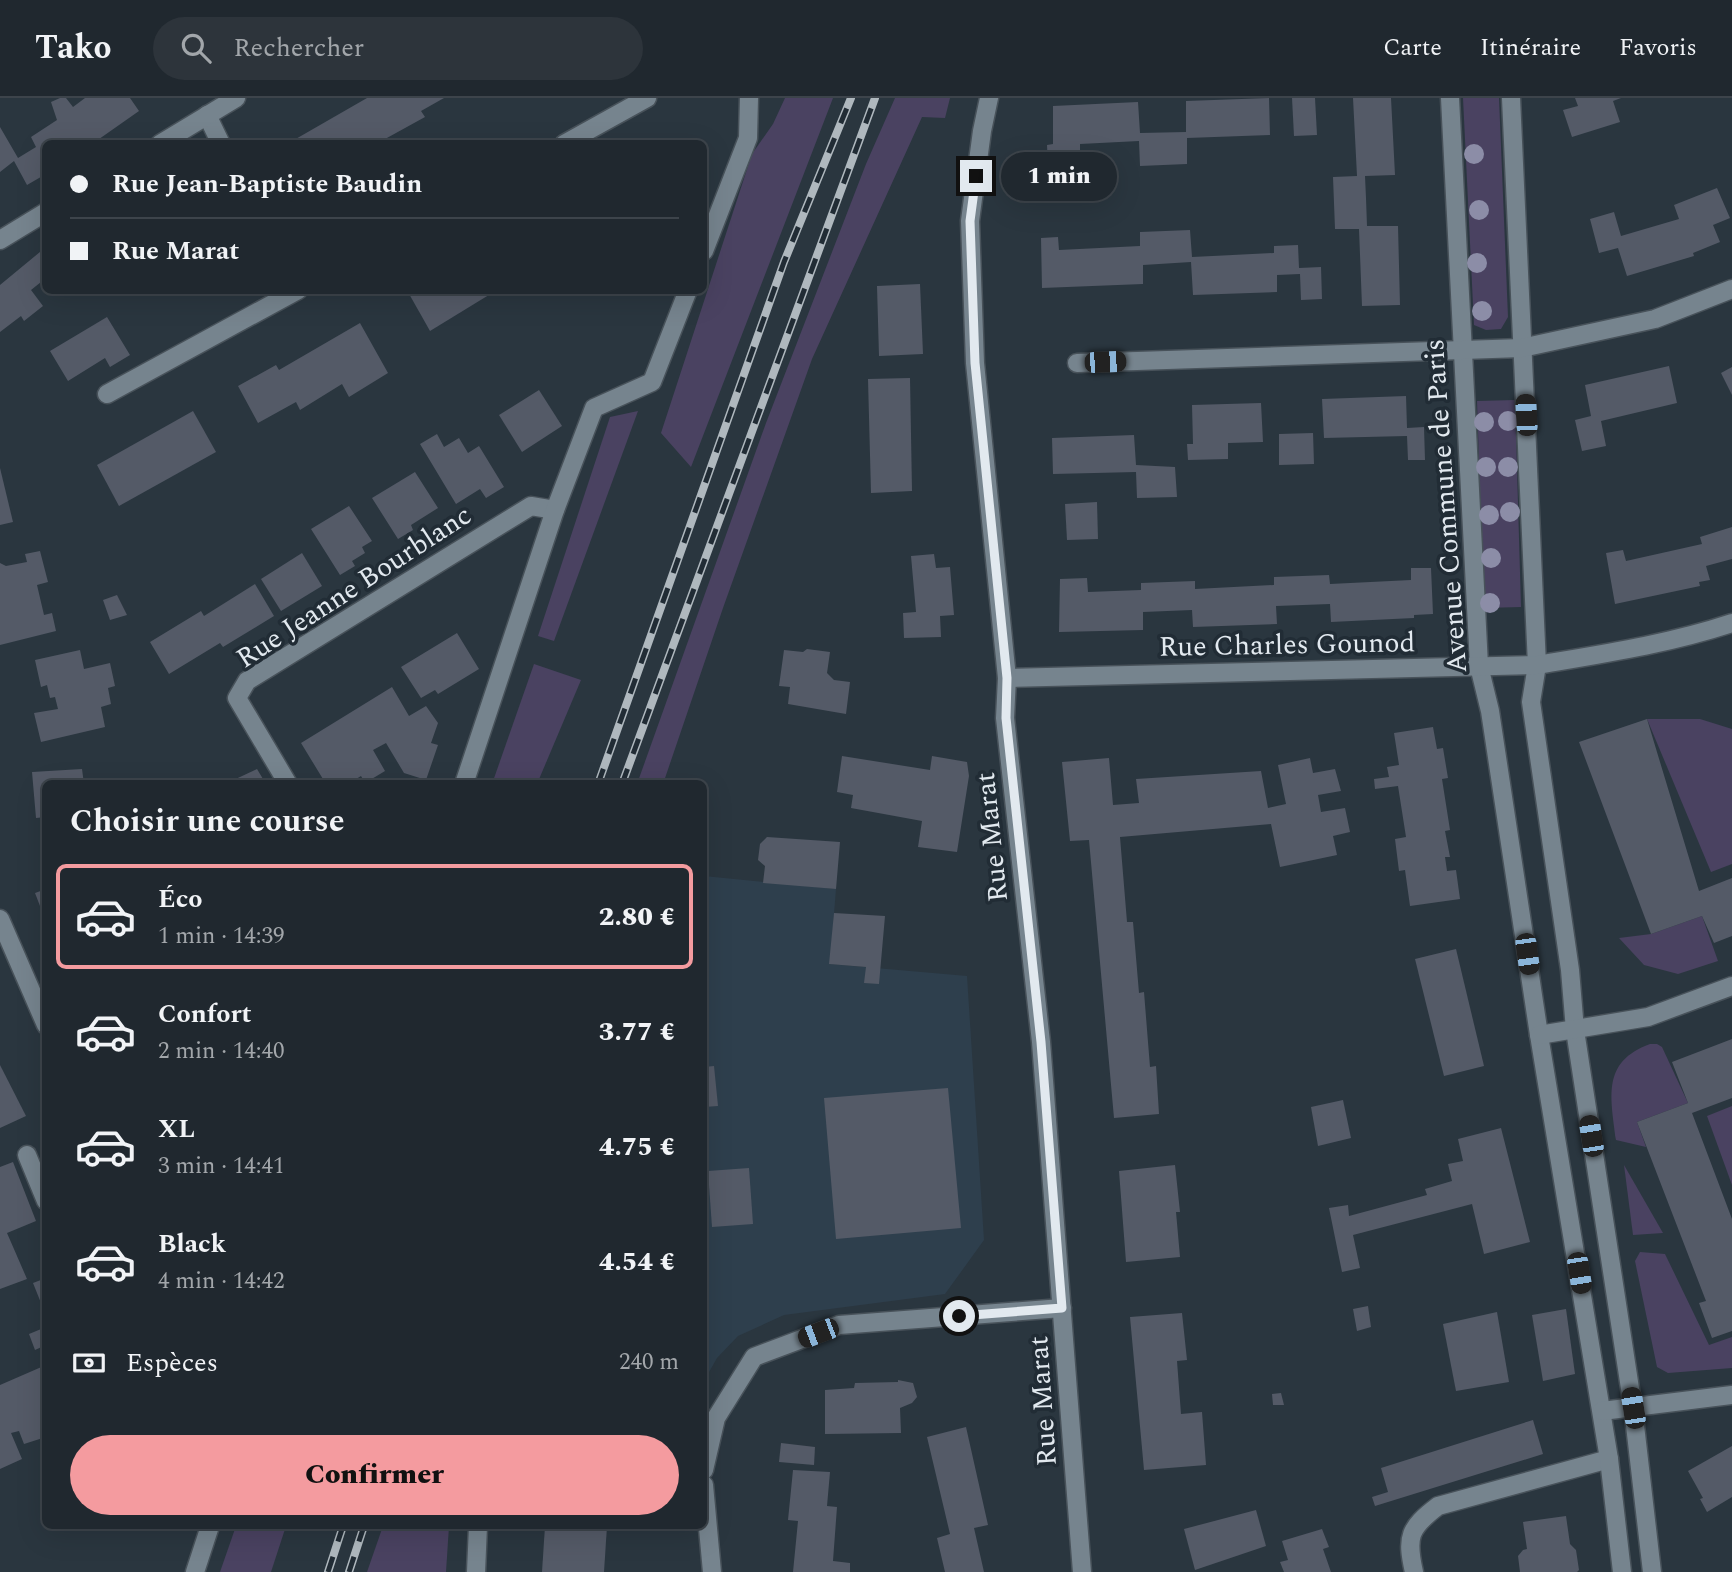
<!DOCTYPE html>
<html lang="fr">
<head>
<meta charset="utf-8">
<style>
	body { margin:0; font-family:Spectral,serif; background:#2d343b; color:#f1f3f6; height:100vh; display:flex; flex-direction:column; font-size:26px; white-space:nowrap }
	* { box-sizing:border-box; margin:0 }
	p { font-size:23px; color:#a2a6aa }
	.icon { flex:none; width:38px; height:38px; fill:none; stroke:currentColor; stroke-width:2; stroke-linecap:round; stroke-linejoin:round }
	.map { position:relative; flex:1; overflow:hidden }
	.drawer { position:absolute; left:42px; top:682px; width:665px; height:749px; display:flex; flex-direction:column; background:#20282f; border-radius:10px; box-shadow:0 7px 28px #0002,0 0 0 2px #3d444b }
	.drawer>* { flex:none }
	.top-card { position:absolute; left:42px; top:42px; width:665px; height:154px; border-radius:10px; box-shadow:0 7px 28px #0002,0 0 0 2px #3d444b; display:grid; align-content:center; height:154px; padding:0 28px; background:#20282f }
	.end { position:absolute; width:32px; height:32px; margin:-16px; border:9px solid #e2e9ef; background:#111; box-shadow:0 0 0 4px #111 }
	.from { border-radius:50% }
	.bubble { position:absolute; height:49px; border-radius:24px; background:#20282f; box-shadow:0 7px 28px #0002,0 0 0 2px #3d444b; font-size:23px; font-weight:800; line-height:49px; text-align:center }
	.car { position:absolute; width:21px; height:42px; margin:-21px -10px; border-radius:9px; box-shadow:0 0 5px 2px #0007; background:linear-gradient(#222 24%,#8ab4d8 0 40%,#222 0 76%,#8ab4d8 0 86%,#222 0) }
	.top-card b { display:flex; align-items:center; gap:24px; height:66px; font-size:26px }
	.top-card b+b { border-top:2px solid #3d444b }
	.top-card i { width:18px; height:18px; background:#f1f3f6 }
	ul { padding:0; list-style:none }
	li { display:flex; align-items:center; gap:21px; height:105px; margin:0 14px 10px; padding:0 14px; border:4px solid transparent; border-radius:10px }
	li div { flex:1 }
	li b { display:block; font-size:26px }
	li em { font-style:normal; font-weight:800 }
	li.current { border-color:#f49b9f }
	li>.icon { width:63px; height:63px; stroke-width:1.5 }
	h2 { padding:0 28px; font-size:32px; line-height:84px }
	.pay { display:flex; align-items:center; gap:18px; height:77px; padding:0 28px; font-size:26px }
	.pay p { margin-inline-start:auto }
	.primary-button { display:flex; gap:14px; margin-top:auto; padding:14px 28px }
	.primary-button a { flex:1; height:80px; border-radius:42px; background:#f49b9f; color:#111; font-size:28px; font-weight:800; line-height:80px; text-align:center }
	header { display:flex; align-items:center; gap:42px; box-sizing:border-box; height:98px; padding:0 35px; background:#20282f; border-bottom:2px solid #3d444b }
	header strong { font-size:33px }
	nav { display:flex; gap:38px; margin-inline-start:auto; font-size:24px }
	.search { width:490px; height:63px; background:#2d343b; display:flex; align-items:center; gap:18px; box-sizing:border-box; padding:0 24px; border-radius:38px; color:#a2a6aa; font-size:26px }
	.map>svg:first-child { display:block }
	.built { fill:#2e3f4d }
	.green { fill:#4a4261 }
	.building { fill:#545a67 }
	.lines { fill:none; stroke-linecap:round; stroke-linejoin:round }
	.lane-casing { stroke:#48525a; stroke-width:21 }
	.street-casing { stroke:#48525a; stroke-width:21 }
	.secondary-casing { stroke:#48525a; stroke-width:21 }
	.lane { stroke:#76848e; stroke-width:18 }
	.street { stroke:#76848e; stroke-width:18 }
	.secondary { stroke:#76848e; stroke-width:18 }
	.rail-casing { stroke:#afb8be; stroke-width:8 }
	.rail { stroke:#212c35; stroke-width:5; stroke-dasharray:16; stroke-linecap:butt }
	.tree { fill:#8c8da7 }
	.route { stroke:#e2e9ef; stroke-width:9 }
	.labels { text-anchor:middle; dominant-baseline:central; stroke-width:7; stroke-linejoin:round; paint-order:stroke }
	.street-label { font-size:28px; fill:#e2e9ef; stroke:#212c35 }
</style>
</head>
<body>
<header>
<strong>Tako</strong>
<div class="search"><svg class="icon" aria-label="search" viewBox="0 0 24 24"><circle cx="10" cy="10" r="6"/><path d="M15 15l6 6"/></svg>Rechercher</div>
<nav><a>Carte</a><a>Itinéraire</a><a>Favoris</a></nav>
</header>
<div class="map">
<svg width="1732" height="1474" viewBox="0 0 1732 1474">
	<rect width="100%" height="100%" fill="#2a363f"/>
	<polygon class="built" points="704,778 836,791 830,866 967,878 984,1142 945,1196 784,1217 738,1238 717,1260 704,1283"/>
	<g class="green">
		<polygon points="785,0 833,0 691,369 661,335 752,56 773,26"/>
		<polygon points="895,0 950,0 945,20 922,19 812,261 723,510 663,686 637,686 766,325 866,66"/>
		<polygon points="1463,0 1499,0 1508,219 1501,231 1486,232 1474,227"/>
		<polygon points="1515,302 1521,509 1484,510 1477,303"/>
		<polygon points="638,313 554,543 538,538 610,319"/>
		<polygon points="534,566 581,582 537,686 492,686"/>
		<polygon points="1647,621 1700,621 1732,631 1732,766 1711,774"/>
		<polygon points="1702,818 1718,863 1678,876 1644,867 1619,840 1651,836"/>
		<path d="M1650 946H1657L1662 949 1688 1005 1637 1024 1646 1049 1616 1042C1611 999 1601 964 1650 946Z"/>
		<polygon points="1732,1008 1732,1087 1707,1018"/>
		<polygon points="1624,1067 1663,1135 1633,1137"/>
		<polygon points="1640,1154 1665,1156 1709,1247 1732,1239 1732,1270 1668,1275 1657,1269 1635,1163"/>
		<polygon points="236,1428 286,1428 271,1474 220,1474"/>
		<polygon points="383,1428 449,1428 446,1474 367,1474"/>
	</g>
	<g class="building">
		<polygon points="60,0 66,0 73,9 85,0 130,0 139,13 92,46 46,46 46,76 27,87 14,63 0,74 0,29 18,60 36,49 31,39 57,22 51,4"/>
		<polygon points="367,0 444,0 421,13 425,19 376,46 287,46"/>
		<polygon points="1269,0 1270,37 1187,40 1187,66 1140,68 1139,43 1080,46 1080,68 1048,69 1047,47 1053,46 1053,8 1138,4 1140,35 1186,34 1186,3"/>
		<polygon points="1292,0 1315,0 1317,37 1294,38"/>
		<polygon points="1353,0 1391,0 1395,77 1365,78 1366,100 1367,128 1398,128 1400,207 1362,208 1359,131 1335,131 1333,79 1357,78"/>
		<polygon points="1575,0 1621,0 1613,3 1620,24 1572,39 1563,12 1578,8"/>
		<polygon points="1717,90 1730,120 1713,127 1720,144 1693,155 1694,158 1627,178 1618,150 1599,155 1590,121 1614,114 1621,138 1679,121 1674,107"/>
		<polygon points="1190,132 1192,159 1274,155 1274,148 1298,147 1299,170 1321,169 1322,201 1301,202 1300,176 1277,177 1277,194 1193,197 1191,164 1143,167 1143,186 1042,190 1041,140 1058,139 1059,152 1140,148 1140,134"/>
		<polygon points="46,149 46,180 31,192 43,208 24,223 21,218 0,234 0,187"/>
		<polygon points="920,186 923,256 879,258 877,188"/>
		<polygon points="412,192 497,192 430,233 408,194"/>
		<polygon points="107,219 130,257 110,269 105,260 68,283 50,253"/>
		<polygon points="360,225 388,275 349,299 342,286 300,312 296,304 258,325 238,288 276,267 279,272"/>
		<polygon points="1669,268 1677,305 1601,323 1606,348 1582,353 1575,322 1591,318 1585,287"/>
		<polygon points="1732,269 1732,297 1721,275"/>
		<polygon points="910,280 912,393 871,395 868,281"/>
		<polygon points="539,292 562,328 522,354 499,317"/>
		<polygon points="1406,298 1407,330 1424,329 1425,362 1408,362 1407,338 1324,340 1322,301"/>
		<polygon points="1261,305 1263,344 1228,345 1228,361 1188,362 1187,346 1193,346 1192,307"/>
		<polygon points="193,313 216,354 119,408 97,367"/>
		<polygon points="1313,335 1314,366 1279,367 1279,336"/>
		<polygon points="437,336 444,349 459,340 468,355 479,348 504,389 486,400 480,391 456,406 420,346"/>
		<polygon points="1134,337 1136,367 1175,369 1177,399 1137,400 1136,374 1053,376 1052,340"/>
		<polygon points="0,370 13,424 0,427"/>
		<polygon points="415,374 438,410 411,427 413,432 398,441 372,400"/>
		<polygon points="1097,404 1098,441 1067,442 1065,406"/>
		<polygon points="349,408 372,443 362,449 365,455 352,463 355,468 340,477 311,431"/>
		<polygon points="1732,429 1732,461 1706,468 1710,482 1699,484 1700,488 1615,506 1606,455 1623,452 1626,463 1702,446 1700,439"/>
		<polygon points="40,453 48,484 37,487 44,517 52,515 56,533 0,547 0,465 6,468 27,464 25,456"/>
		<polygon points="302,455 322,488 281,513 261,481"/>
		<polygon points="934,456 936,470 950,469 954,517 940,518 941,539 904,540 903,515 916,514 911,458"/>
		<polygon points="1411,470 1431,470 1433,516 1414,517 1414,520 1331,524 1330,506 1276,508 1277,526 1193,529 1192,512 1143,514 1143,532 1059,534 1060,481 1087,480 1088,494 1141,492 1141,485 1195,483 1195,491 1274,487 1274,479 1302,478 1329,477 1330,486 1411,482"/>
		<polygon points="255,486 274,518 223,549 220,545 169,576 150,544 201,513 204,518"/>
		<polygon points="117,497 127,517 110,522 103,502"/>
		<polygon points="457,535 479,571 438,596 435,592 421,600 401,569"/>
		<polygon points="807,551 830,554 827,575 834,582 850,584 846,616 788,606 790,589 779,588 784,552 803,554"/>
		<polygon points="80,552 84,571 110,565 115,588 108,590 111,606 101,609 105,629 41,644 34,615 58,611 55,599 50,600 47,587 41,589 35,562"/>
		<polygon points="392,589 409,618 426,608 438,625 431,645 438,647 426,682 404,675 386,645 373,652 385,673 365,685 361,678 348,686 326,686 301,645"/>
		<polygon points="1647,621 1699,793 1732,780 1732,838 1714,845 1702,818 1651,836 1579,644"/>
		<polygon points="1433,629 1437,651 1443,650 1448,680 1442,681 1450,732 1445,733 1450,759 1445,759 1447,773 1456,772 1460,801 1410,808 1405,772 1399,773 1395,741 1406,739 1398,688 1375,691 1374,681 1389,679 1387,669 1399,667 1394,635"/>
		<polygon points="842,658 930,672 932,658 967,664 969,678 957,754 918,749 922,723 851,710 853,697 837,694"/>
		<polygon points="1109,660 1113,707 1139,705 1136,681 1261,673 1268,710 1286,706 1278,667 1310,660 1313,675 1335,671 1341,693 1318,697 1321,714 1345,710 1350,734 1333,738 1337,757 1280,769 1271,726 1120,739 1127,824 1133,824 1139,895 1144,894 1150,969 1156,968 1159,1016 1114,1020 1089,742 1070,743 1062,664"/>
		<polygon points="82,671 84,686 46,686 46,719 36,720 32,674"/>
		<polygon points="257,671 266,686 225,686"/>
		<polygon points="767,739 840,744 836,791 763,785 765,768 758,762 760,746"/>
		<polygon points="46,791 46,821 45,821 35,795"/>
		<polygon points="834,815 885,818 879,886 864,885 866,869 829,866"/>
		<polygon points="1456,851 1484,968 1444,978 1415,861"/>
		<polygon points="1732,941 1732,1000 1692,1015 1732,1121 1732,1233 1712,1240 1699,1205 1706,1203 1637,1024 1688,1005 1672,964"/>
		<polygon points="0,967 26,1018 0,1030"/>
		<polygon points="714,968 718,1008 704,1009 704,969"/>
		<polygon points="948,990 961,1130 836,1141 824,1000"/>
		<polygon points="1343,1002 1351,1040 1318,1048 1311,1009"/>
		<polygon points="1501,1030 1530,1144 1484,1156 1472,1106 1353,1137 1360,1170 1342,1174 1329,1110 1348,1107 1349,1118 1427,1097 1425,1091 1452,1083 1448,1066 1463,1063 1458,1041"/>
		<polygon points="13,1064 36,1123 7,1135 27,1181 0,1191 0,1069"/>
		<polygon points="1175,1067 1180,1114 1176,1114 1180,1159 1126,1164 1119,1073"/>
		<polygon points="749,1070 753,1126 712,1129 708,1073"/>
		<polygon points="46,1180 46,1209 43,1210 33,1185"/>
		<polygon points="1368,1208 1371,1229 1357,1233 1353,1211"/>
		<polygon points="1566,1211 1575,1276 1543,1283 1532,1217"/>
		<polygon points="1497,1214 1509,1284 1456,1293 1443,1226"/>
		<polygon points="1182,1215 1187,1262 1177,1263 1181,1316 1202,1314 1206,1367 1144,1372 1130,1219"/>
		<polygon points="46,1229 46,1247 35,1252 29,1236"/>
		<polygon points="46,1267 46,1339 24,1346 19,1333 11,1335 22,1361 0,1371 0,1287"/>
		<polygon points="898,1282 913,1285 917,1299 912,1305 900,1310 901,1335 825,1336 825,1292 854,1290 855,1285 898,1284"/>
		<polygon points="1281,1295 1284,1307 1273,1307 1272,1296"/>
		<polygon points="1533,1322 1543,1356 1375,1408 1372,1399 1388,1394 1381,1370"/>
		<polygon points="966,1329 988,1427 974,1430 984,1474 945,1474 937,1440 950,1436 927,1339"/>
		<polygon points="781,1345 815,1349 814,1367 779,1364"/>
		<polygon points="1732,1348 1732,1399 1707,1414 1700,1401 1703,1400 1688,1373"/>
		<polygon points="793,1372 830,1374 827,1408 837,1409 833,1463 850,1465 850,1474 793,1474 798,1423 788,1422"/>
		<polygon points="1256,1412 1266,1448 1195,1472 1184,1431"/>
		<polygon points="1566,1418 1570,1446 1576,1452 1579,1472 1577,1474 1520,1474 1518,1458 1523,1452 1527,1451 1523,1424"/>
		<polygon points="545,1428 607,1428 604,1474 542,1474"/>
		<polygon points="1322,1431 1329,1449 1323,1451 1331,1474 1284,1474 1280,1464 1288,1462 1282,1443"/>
	</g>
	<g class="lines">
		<g class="lane-casing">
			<g id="lane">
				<polyline points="27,1057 46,1103"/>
				<polyline points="476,1474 478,1428"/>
				<path d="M1414 1474C1406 1439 1409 1430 1438 1408L1609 1361"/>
			</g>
		</g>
		<g class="street-casing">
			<g id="street">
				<polyline points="1450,0 1479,568 1490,613 1539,937 1609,1361 1622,1474"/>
				<polyline points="1511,0 1537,567 1531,604 1570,872 1575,932 1633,1310 1652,1474"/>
				<polyline points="207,17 221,46"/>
				<polyline points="160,46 236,0"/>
				<polyline points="564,46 647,0"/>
				<polyline points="0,142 46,114"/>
				<polyline points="704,153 748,40 749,0"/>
				<polyline points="1077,265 1522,250 1655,221 1732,191"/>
				<polyline points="107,296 298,192"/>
				<path d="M1007 580 1537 567C1602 556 1669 546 1732 525"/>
				<polyline points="288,686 237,600 247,583 531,408 555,412"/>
				<polyline points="464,686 555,412 594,310 652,284 688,192"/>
				<polyline points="0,821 46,927"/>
				<polyline points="1539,937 1648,919 1732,888"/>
				<polyline points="1602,1313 1732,1297"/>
				<polyline points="704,1372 716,1320 754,1259 839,1227 1062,1210"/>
				<polyline points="704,1387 712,1474"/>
				<polyline points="195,1474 210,1428"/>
			</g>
		</g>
		<g class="secondary-casing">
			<polyline id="secondary" points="989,0 982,33 970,123 975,265 1007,580 1005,620 1041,944 1082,1474"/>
		</g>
		<use href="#lane" class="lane"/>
		<use href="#street" class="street"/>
		<use href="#secondary" class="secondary"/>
		<g class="rail-casing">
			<g id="rail">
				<polyline points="598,686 784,164 851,0"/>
				<polyline points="622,686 875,0"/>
				<polyline points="328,1474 343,1428"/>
				<polyline points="349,1474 364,1428"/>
			</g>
		</g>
		<use href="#rail" class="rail"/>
	</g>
	<g class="tree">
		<circle cx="1474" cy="56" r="10"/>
		<circle cx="1479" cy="112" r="10"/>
		<circle cx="1477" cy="165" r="10"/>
		<circle cx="1482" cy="213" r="10"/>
		<circle cx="1508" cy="323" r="10"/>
		<circle cx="1484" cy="324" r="10"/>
		<circle cx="1486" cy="369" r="10"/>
		<circle cx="1508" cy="369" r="10"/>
		<circle cx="1510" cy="414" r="10"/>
		<circle cx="1489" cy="417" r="10"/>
		<circle cx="1491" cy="460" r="10"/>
		<circle cx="1490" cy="505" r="10"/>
	</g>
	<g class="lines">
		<polyline class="route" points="959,1218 1062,1210 1041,944 1006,620 1007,580 975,265 970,123 976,78"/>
	</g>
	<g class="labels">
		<g class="street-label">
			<text transform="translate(1446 408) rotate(-94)">Avenue Commune de Paris</text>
			<text transform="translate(354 489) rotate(-33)">Rue Jeanne Bourblanc</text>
			<text transform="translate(1287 547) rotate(-1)">Rue Charles Gounod</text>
			<text transform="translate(992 739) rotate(-96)">Rue Marat</text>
			<text transform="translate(1043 1303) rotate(-94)">Rue Marat</text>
		</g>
	</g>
</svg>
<i class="end from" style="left:959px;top:1218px"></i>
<i class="end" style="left:976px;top:78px"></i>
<div class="bubble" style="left:1001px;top:54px;width:116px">1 min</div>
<i class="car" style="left:1105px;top:264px;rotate:88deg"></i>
<i class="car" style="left:1526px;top:317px;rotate:357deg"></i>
<i class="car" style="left:1527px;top:856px;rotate:172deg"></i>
<i class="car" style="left:1591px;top:1038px;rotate:351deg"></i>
<i class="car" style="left:1579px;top:1175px;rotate:171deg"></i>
<i class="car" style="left:818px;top:1235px;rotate:249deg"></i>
<i class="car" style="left:1633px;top:1310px;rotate:351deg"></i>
<div class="top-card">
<b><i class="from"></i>Rue Jean-Baptiste Baudin</b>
<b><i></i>Rue Marat</b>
</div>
<section class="drawer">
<h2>Choisir une course</h2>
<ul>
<li class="current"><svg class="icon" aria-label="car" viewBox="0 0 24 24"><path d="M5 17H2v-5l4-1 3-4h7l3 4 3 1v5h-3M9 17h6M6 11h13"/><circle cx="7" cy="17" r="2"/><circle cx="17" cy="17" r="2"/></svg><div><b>Éco</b><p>1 min · 14:39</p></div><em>2.80 €</em></li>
<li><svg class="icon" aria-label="car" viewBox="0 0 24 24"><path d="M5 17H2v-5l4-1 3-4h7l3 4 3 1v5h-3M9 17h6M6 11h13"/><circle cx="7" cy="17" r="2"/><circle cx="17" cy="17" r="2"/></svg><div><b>Confort</b><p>2 min · 14:40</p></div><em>3.77 €</em></li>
<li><svg class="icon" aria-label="car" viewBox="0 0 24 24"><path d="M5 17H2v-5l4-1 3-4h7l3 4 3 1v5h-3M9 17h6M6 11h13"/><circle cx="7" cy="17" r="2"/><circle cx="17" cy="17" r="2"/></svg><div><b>XL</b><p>3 min · 14:41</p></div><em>4.75 €</em></li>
<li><svg class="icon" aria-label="car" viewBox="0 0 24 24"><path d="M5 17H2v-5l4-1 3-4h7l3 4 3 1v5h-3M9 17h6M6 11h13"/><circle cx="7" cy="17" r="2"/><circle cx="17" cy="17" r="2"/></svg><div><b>Black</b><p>4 min · 14:42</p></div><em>4.54 €</em></li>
</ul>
<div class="pay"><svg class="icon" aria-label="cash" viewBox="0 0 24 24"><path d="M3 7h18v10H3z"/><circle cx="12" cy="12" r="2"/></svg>Espèces<p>240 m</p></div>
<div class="primary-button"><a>Confirmer</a></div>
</section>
</div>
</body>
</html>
